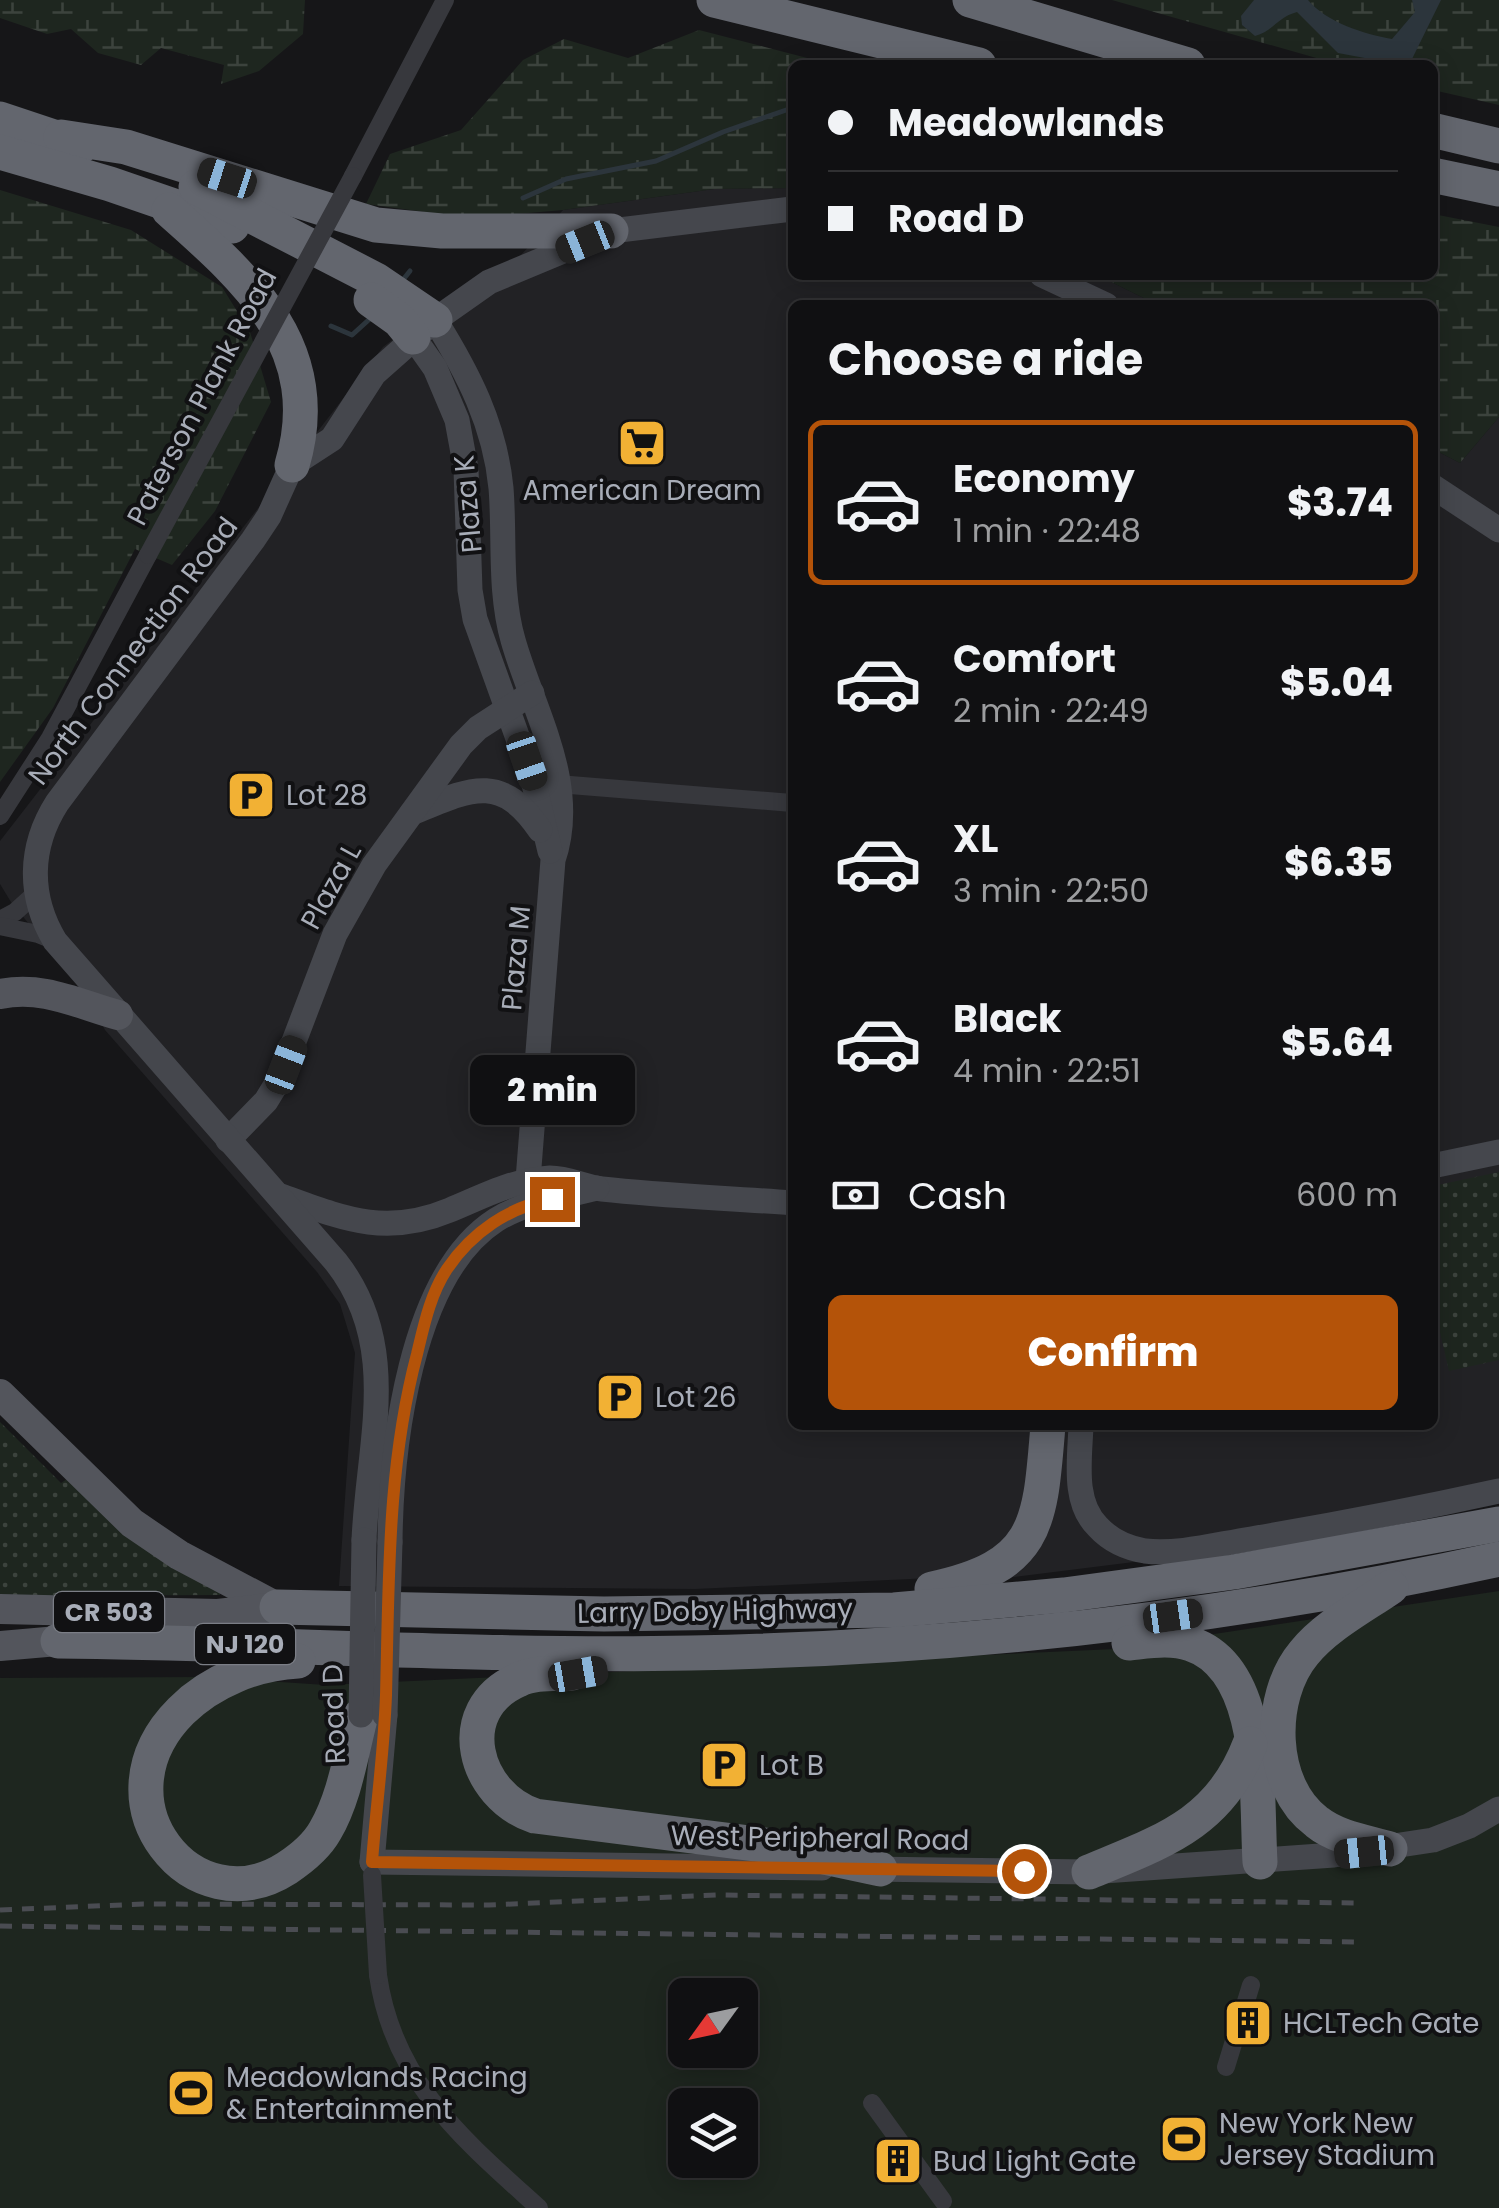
<!DOCTYPE html>
<html lang="en">
<head>
<meta charset="utf-8">
<style>
	body { margin:0; font-family:Poppins,sans-serif; background:#1e1e20; color:#f1f3f6; height:100vh; display:flex; flex-direction:column; font-size:38px; white-space:nowrap }
	* { box-sizing:border-box; margin:0 }
	p { font-size:32px; color:#9c9d9f }
	.icon { flex:none; width:55px; height:55px; fill:none; stroke:currentColor; stroke-width:2; stroke-linecap:round; stroke-linejoin:round }
	.map { position:relative; flex:1; overflow:hidden }
	.drawer { position:absolute; left:788px; top:300px; width:650px; height:1130px; display:flex; flex-direction:column; background:#101012; border-radius:15px; box-shadow:0 5px 25px #0003,0 0 0 2px #303032 }
	.drawer>* { flex:none }
	.top-card { position:absolute; left:788px; top:60px; width:650px; height:220px; border-radius:15px; box-shadow:0 5px 25px #0003,0 0 0 2px #303032; display:grid; align-content:center; height:220px; padding:0 40px; background:#101012 }
	.needle { width:65px; rotate:237deg }
	.controls { position:absolute; left:668px; top:1978px; display:grid; gap:20px }
	.controls a { display:grid; place-items:center; width:90px; height:90px; border-radius:15px; background:#101012; box-shadow:0 5px 25px #0003,0 0 0 2px #303032; font-size:50px }
	.end { position:absolute; width:45px; height:45px; margin:-22px; border:12px solid #b45309; background:#fff; box-shadow:0 0 0 5px #fff }
	.from { border-radius:50% }
	.bubble { position:absolute; height:70px; border-radius:15px; background:#101012; box-shadow:0 5px 25px #0003,0 0 0 2px #303032; font-size:32px; font-weight:800; line-height:70px; text-align:center }
	.car { position:absolute; width:30px; height:60px; margin:-30px -15px; border-radius:12px; box-shadow:0 0 8px 2px #0007; background:linear-gradient(#222 24%,#8ab4d8 0 40%,#222 0 76%,#8ab4d8 0 86%,#222 0) }
	.top-card b { display:flex; align-items:center; gap:35px; height:95px; font-size:38px }
	.top-card b+b { border-top:2px solid #303032 }
	.top-card i { width:25px; height:25px; background:#f1f3f6 }
	ul { padding:0; list-style:none }
	li { display:flex; align-items:center; gap:30px; height:165px; margin:0 20px 15px; padding:0 20px; border:5px solid transparent; border-radius:15px }
	li div { flex:1 }
	li b { display:block; font-size:38px }
	li em { font-style:normal; font-weight:800 }
	li.on { border-color:#b45309 }
	li>.icon { width:90px; height:90px; stroke-width:1.5 }
	h2 { padding:0 40px; font-size:45px; line-height:120px }
	.pay { display:flex; align-items:center; gap:25px; height:110px; padding:0 40px; font-size:38px }
	.pay p { margin-inline-start:auto }
	.cta { display:flex; gap:20px; margin-top:auto; padding:20px 40px }
	.cta a { flex:1; height:115px; border-radius:15px; background:#b45309; color:#fff; font-size:40px; font-weight:800; line-height:115px; text-align:center }
	.map>svg:first-child { display:block }
	.built { fill:#222225 }
	.grass { fill:url(#grass-dots) }
	.wetland { fill:url(#wetland-marsh) }
	.garden { fill:#1e261f; fill-rule:evenodd }
	.water { fill:#2c353c }
	.lines { fill:none; stroke-linecap:round; stroke-linejoin:round }
	.stream { stroke:#2c353c; stroke-width:5 }
	.street { stroke:#37383d; stroke-width:18 }
	.secondary { stroke:#45474d; stroke-width:25 }
	.primary { stroke:#53555c; stroke-width:30 }
	.highway { stroke:#63666e; stroke-width:35 }
	.rail { stroke:#4a4c52; stroke-width:5; stroke-dasharray:12 10; stroke-linecap:butt }
	.street-bridge { stroke:#37383d; stroke-width:18 }
	.secondary-bridge { stroke:#45474d; stroke-width:25 }
	.route { stroke:#b45309; stroke-width:12 }
	.labels { text-anchor:middle; dominant-baseline:central; stroke-width:8; stroke-linejoin:round; paint-order:stroke }
	.shield { fill:#111113; stroke:#7b7e86; stroke-width:2.5 }
	.shield-label { font-size:25px; font-weight:bold; fill:#a8adb8 }
	.street-label { font-size:28px; fill:#a8adb8; stroke:#111113 }
	.poi-label { font-size:28px; fill:#a8adb8; stroke:#111113; text-anchor:start }
</style>
</head>
<body>
<div class="map">
<svg width="1499" height="2208" viewBox="0 0 1499 2208">
	<defs>
		<pattern id="grass-dots" width="8" height="8" patternUnits="userSpaceOnUse" patternTransform="scale(2.5)"><rect width="8" height="8" fill="#1e261f"/><path d="M2 2h.1M6 6h.1" fill="none" stroke="#3c433d" stroke-width="1.8" stroke-linecap="round"/></pattern>
		<pattern id="wetland-marsh" width="20" height="14" patternUnits="userSpaceOnUse" patternTransform="scale(2.5)"><rect width="20" height="14" fill="#1e261f"/><path d="M1 5h8M5 5V1M11 12h8M15 12V8" fill="none" stroke="#3c433d"/></pattern>
	</defs>
	<rect width="100%" height="100%" fill="#161618"/>
	<polygon class="built" points="792,188 792,275 1097,275 1158,305 792,305 792,1425 1432,1425 1433,449 1460,463 1499,417 1499,1500 1230,1550 991,1580 931,1578 695,1589 339,1586 355,1353 340,1304 317,1272 105,1030 88,996 11,902 0,884 0,841 383,347 449,297 520,256 563,210 714,189"/>
	<g class="grass">
		<polygon points="1499,1172 1499,1360 1449,1371 1433,1302 1433,1186"/>
		<polygon points="0,1422 61,1483 67,1479 220,1591 220,1595 0,1596"/>
	</g>
	<g class="wetland">
		<polygon points="0,0 305,0 303,34 259,71 221,84 224,65 161,48 141,65 98,53 71,29 47,34 0,18"/>
		<polygon points="1112,0 1499,0 1499,105 1433,90 1432,65 1341,65"/>
		<polygon points="699,30 834,65 792,65 792,188 714,189 563,210 469,218 366,204 390,154 461,130 523,60 564,39 628,58"/>
		<polygon points="0,190 131,230 222,287 250,332 271,402 215,511 172,565 135,549 53,708 0,782"/>
		<polygon points="1433,214 1499,227 1499,417 1460,463 1433,449 1432,305 1158,305 1097,275 1432,275"/>
	</g>
	<path class="garden" d="M1499 1591V2208H0V1678L205 1677 326 1685 1115 1649ZM685 1995H740V2050H685ZM685 2105H740V2160H685Z"/>
	<path class="water" d="M1254 0H1308C1326 22 1364 34 1392 39L1415 12 1412 0H1441L1412 59 1402 65 1338 53 1297 12C1278 17 1273 31 1255 36L1242 25 1241 16Z"/>
	<g class="lines">
		<g class="stream">
			<polyline points="523,198 566,179 656,161 723,132 792,108"/>
			<polyline points="402,281 410,271"/>
			<polyline points="331,326 352,335 373,316"/>
		</g>
		<g class="street">
			<polyline points="353,176 445,0"/>
			<polyline points="558,784 792,803"/>
			<polyline points="0,816 50,738 148,555"/>
			<polyline points="0,920 15,912 36,893"/>
			<polyline points="0,926 38,934 55,941"/>
			<path d="M378 1975C393 2082 464 2140 539 2208"/>
			<polyline points="1226,2067 1251,1985"/>
			<polyline points="872,2103 943,2201"/>
		</g>
		<g class="secondary">
			<polyline points="1042,275 1106,305"/>
			<path d="M435 320C468 373 495 425 501 488 505 538 499 591 513 640 533 711 579 784 553 860L528 1180"/>
			<polyline points="413,337 435,368 457,420 466,469 470,590 475,619 533,780 550,851"/>
			<polyline points="1432,486 1499,530"/>
			<path d="M412 813C468 790 500 771 540 830"/>
			<polyline points="228,1140 266,1101 280,1078 335,934 374,865 461,745 478,728 532,693"/>
			<polyline points="1432,1166 1499,1152"/>
			<path d="M281 1196C342 1218 385 1237 450 1210 484 1196 513 1180 550 1178 569 1178 584 1187 602 1189 665 1196 729 1198 792 1203"/>
			<path d="M1081 1425C1080 1458 1072 1502 1098 1527 1110 1540 1127 1548 1145 1551 1178 1555 1218 1544 1251 1539 1334 1525 1417 1509 1499 1491"/>
			<path d="M364 1540C368 1443 402 1346 336 1262L55 941C28 896 29 847 57 803L253 540 269 516 292 465 332 439 374 374 435 320 489 282 611 231 792 209"/>
			<path d="M390 1542C391 1448 410 1275 496 1220 526 1201 563 1197 597 1188"/>
			<polyline points="372,1862 822,1868"/>
			<polyline points="372,1862 385,1715"/>
			<polyline points="867,1869 1089,1872 1334,1855 1433,1840 1469,1826 1499,1809"/>
		</g>
		<g class="primary">
			<path d="M0 994C43 985 78 1004 118 1015"/>
			<polyline points="0,1394 132,1523 179,1555 277,1607"/>
			<polyline points="0,1609 218,1614 277,1607"/>
			<polyline points="0,1646 58,1641"/>
		</g>
		<g class="highway">
			<polyline points="714,0 979,65"/>
			<polyline points="970,0 1188,65"/>
			<polyline points="0,119 81,146"/>
			<polyline points="1432,130 1499,146"/>
			<polyline points="61,137 126,147 376,225 442,231 611,231"/>
			<polyline points="0,152 110,184 232,226"/>
			<polyline points="1432,175 1499,189"/>
			<polyline points="196,187 376,280 435,320"/>
			<path d="M169 210C247 279 327 348 292 465"/>
			<polyline points="371,300 399,320 413,337"/>
			<path d="M932 1589C1040 1566 1040 1523 1048 1425"/>
			<polyline points="277,1607 604,1614 894,1610 1064,1595 1234,1572 1499,1524"/>
			<path d="M58 1641C269 1643 480 1657 691 1653 963 1648 1234 1617 1499 1559"/>
			<path d="M1129 1643C1149 1641 1171 1637 1191 1644 1266 1669 1256 1797 1260 1862"/>
			<path d="M298 1661C256 1663 211 1681 181 1711 90 1802 194 1928 287 1868 302 1858 316 1847 325 1831 345 1797 351 1753 361 1715"/>
			<path d="M572 1673C554 1674 534 1672 518 1680 450 1710 474 1796 535 1816L772 1846 880 1869"/>
			<path d="M1390 1849C1366 1842 1337 1838 1317 1822 1268 1786 1267 1697 1304 1653 1326 1626 1362 1607 1391 1587"/>
			<path d="M1089 1872C1161 1842 1220 1824 1250 1744"/>
		</g>
		<g class="rail">
			<polyline points="0,1910 143,1904 489,1905 717,1895 1356,1903"/>
			<polyline points="0,1926 1355,1942"/>
		</g>
		<g class="street-bridge">
			<polyline points="148,555 353,176"/>
			<polyline points="372,1875 378,1975"/>
		</g>
		<g class="secondary-bridge">
			<polyline points="361,1715 364,1540"/>
			<polyline points="385,1715 390,1542"/>
		</g>
	</g>
	<g class="lines">
		<path class="route" d="M552 1199C509 1207 472 1232 447 1269 430 1295 424 1325 417 1354 387 1467 389 1580 386 1695 384 1751 376 1807 372 1862L1024 1871"/>
	</g>
	<defs>
		<g id="supermarket-square" transform="scale(2.5)"><rect x="-9" y="-9" width="18" height="18" rx="4" fill="#f2b134" stroke="#111113"/><path d="M-6-5.5h2.5l.6 2H6L4.5 2H-2.5L-4.4-4H-6ZM-1.5 3.2a1.3 1.3 0 1 0 .1 0ZM3 3.2a1.3 1.3 0 1 0 .1 0Z" fill="#111"/></g>
		<g id="parking-square" transform="scale(2.5)"><rect x="-9" y="-9" width="18" height="18" rx="4" fill="#f2b134" stroke="#111113"/><path d="M-3.5-5.5H1a3.5 3.5 0 0 1 0 7H-1V5.5H-3.5ZM-1-3.4V-.6H.8a1.4 1.4 0 0 0 0-2.8Z" fill="#111"/></g>
		<g id="building-square" transform="scale(2.5)"><rect x="-9" y="-9" width="18" height="18" rx="4" fill="#f2b134" stroke="#111113"/><path d="M-4-6H4V6H1V3H-1V6H-4ZM-2.5-4.3h1.7v1.8h-1.7ZM.8-4.3h1.7v1.8H.8ZM-2.5-1h1.7V.8h-1.7ZM.8-1h1.7V.8H.8Z" fill="#111"/></g>
		<g id="stadium-square" transform="scale(2.5)"><rect x="-9" y="-9" width="18" height="18" rx="4" fill="#f2b134" stroke="#111113"/><path d="M0-5a6.5 5 0 1 0 0 10a6.5 5 0 1 0 0-10ZM-3.5-1.8h7v3.6h-7Z" fill="#111"/></g>
	</defs>
	<g fill-rule="evenodd">
		<use href="#supermarket-square" x="642" y="443"/>
		<use href="#parking-square" x="251" y="795"/>
		<use href="#parking-square" x="620" y="1397"/>
		<use href="#parking-square" x="724" y="1765"/>
		<use href="#building-square" x="1248" y="2023"/>
		<use href="#stadium-square" x="191" y="2093"/>
		<use href="#stadium-square" x="1184" y="2139"/>
		<use href="#building-square" x="898" y="2161"/>
	</g>
	<g class="labels">
		<g class="shield">
			<rect x="54" y="1592" width="110" height="40" rx="8"/>
			<rect x="195" y="1624" width="100" height="40" rx="8"/>
		</g>
		<g class="shield-label">
			<text x="109" y="1612">CR 503</text>
			<text x="245" y="1644">NJ 120</text>
		</g>
		<g class="street-label">
			<text transform="translate(202 397) rotate(-62)">Paterson Plank Road</text>
			<text transform="translate(468 504) rotate(-95)">Plaza K</text>
			<text transform="translate(133 651) rotate(-53)">North Connection Road</text>
			<text transform="translate(331 886) rotate(-61)">Plaza L</text>
			<text transform="translate(516 958) rotate(-85)">Plaza M</text>
			<text transform="translate(715 1611) rotate(-1)">Larry Doby Highway</text>
			<text transform="translate(334 1714) rotate(-92)">Road D</text>
			<text transform="translate(820 1838) rotate(1)">West Peripheral Road</text>
		</g>
		<g class="poi-label">
			<text x="642" y="490" text-anchor="middle">American Dream</text>
			<text x="286" y="795">Lot 28</text>
			<text x="655" y="1397">Lot 26</text>
			<text x="759" y="1765">Lot B</text>
			<text x="1283" y="2023">HCLTech Gate</text>
			<text x="226" y="2077">Meadowlands Racing<tspan x="226" dy="32">&amp; Entertainment</tspan></text>
			<text x="1219" y="2123">New York New<tspan x="1219" dy="32">Jersey Stadium</tspan></text>
			<text x="933" y="2161">Bud Light Gate</text>
		</g>
	</g>
</svg>
<div class="controls">
<a><svg class="needle" viewBox="-14 -14 28 28"><path d="M0-13l5 13h-10z" fill="#e53935"/><path d="M0 13l5-13h-10z" fill="#9c9d9f"/></svg></a>
<a><svg class="icon" aria-label="layers" viewBox="0 0 24 24"><path d="M12 4l9 5-9 5-9-5zM3 14l9 5 9-5"/></svg></a>
</div>
<i class="end from" style="left:1024px;top:1871px"></i>
<i class="end" style="left:552px;top:1199px"></i>
<div class="bubble" style="left:470px;top:1055px;width:165px">2 min</div>
<i class="car" style="left:227px;top:178px;rotate:288deg"></i>
<i class="car" style="left:585px;top:242px;rotate:248deg"></i>
<i class="car" style="left:527px;top:761px;rotate:161deg"></i>
<i class="car" style="left:286px;top:1065px;rotate:21deg"></i>
<i class="car" style="left:1173px;top:1616px;rotate:82deg"></i>
<i class="car" style="left:578px;top:1674px;rotate:80deg"></i>
<i class="car" style="left:1364px;top:1852px;rotate:264deg"></i>
<div class="top-card">
<b><i class="from"></i>Meadowlands</b>
<b><i></i>Road D</b>
</div>
<section class="drawer">
<h2>Choose a ride</h2>
<ul>
<li class="on"><svg class="icon" aria-label="car" viewBox="0 0 24 24"><path d="M5 17H2v-5l4-1 3-4h7l3 4 3 1v5h-3M9 17h6M6 11h13"/><circle cx="7" cy="17" r="2"/><circle cx="17" cy="17" r="2"/></svg><div><b>Economy</b><p>1 min · 22:48</p></div><em>$3.74</em></li>
<li><svg class="icon" aria-label="car" viewBox="0 0 24 24"><path d="M5 17H2v-5l4-1 3-4h7l3 4 3 1v5h-3M9 17h6M6 11h13"/><circle cx="7" cy="17" r="2"/><circle cx="17" cy="17" r="2"/></svg><div><b>Comfort</b><p>2 min · 22:49</p></div><em>$5.04</em></li>
<li><svg class="icon" aria-label="car" viewBox="0 0 24 24"><path d="M5 17H2v-5l4-1 3-4h7l3 4 3 1v5h-3M9 17h6M6 11h13"/><circle cx="7" cy="17" r="2"/><circle cx="17" cy="17" r="2"/></svg><div><b>XL</b><p>3 min · 22:50</p></div><em>$6.35</em></li>
<li><svg class="icon" aria-label="car" viewBox="0 0 24 24"><path d="M5 17H2v-5l4-1 3-4h7l3 4 3 1v5h-3M9 17h6M6 11h13"/><circle cx="7" cy="17" r="2"/><circle cx="17" cy="17" r="2"/></svg><div><b>Black</b><p>4 min · 22:51</p></div><em>$5.64</em></li>
</ul>
<div class="pay"><svg class="icon" aria-label="cash" viewBox="0 0 24 24"><path d="M3 7h18v10H3z"/><circle cx="12" cy="12" r="2"/></svg>Cash<p>600 m</p></div>
<div class="cta"><a>Confirm</a></div>
</section>
</div>
</body>
</html>
